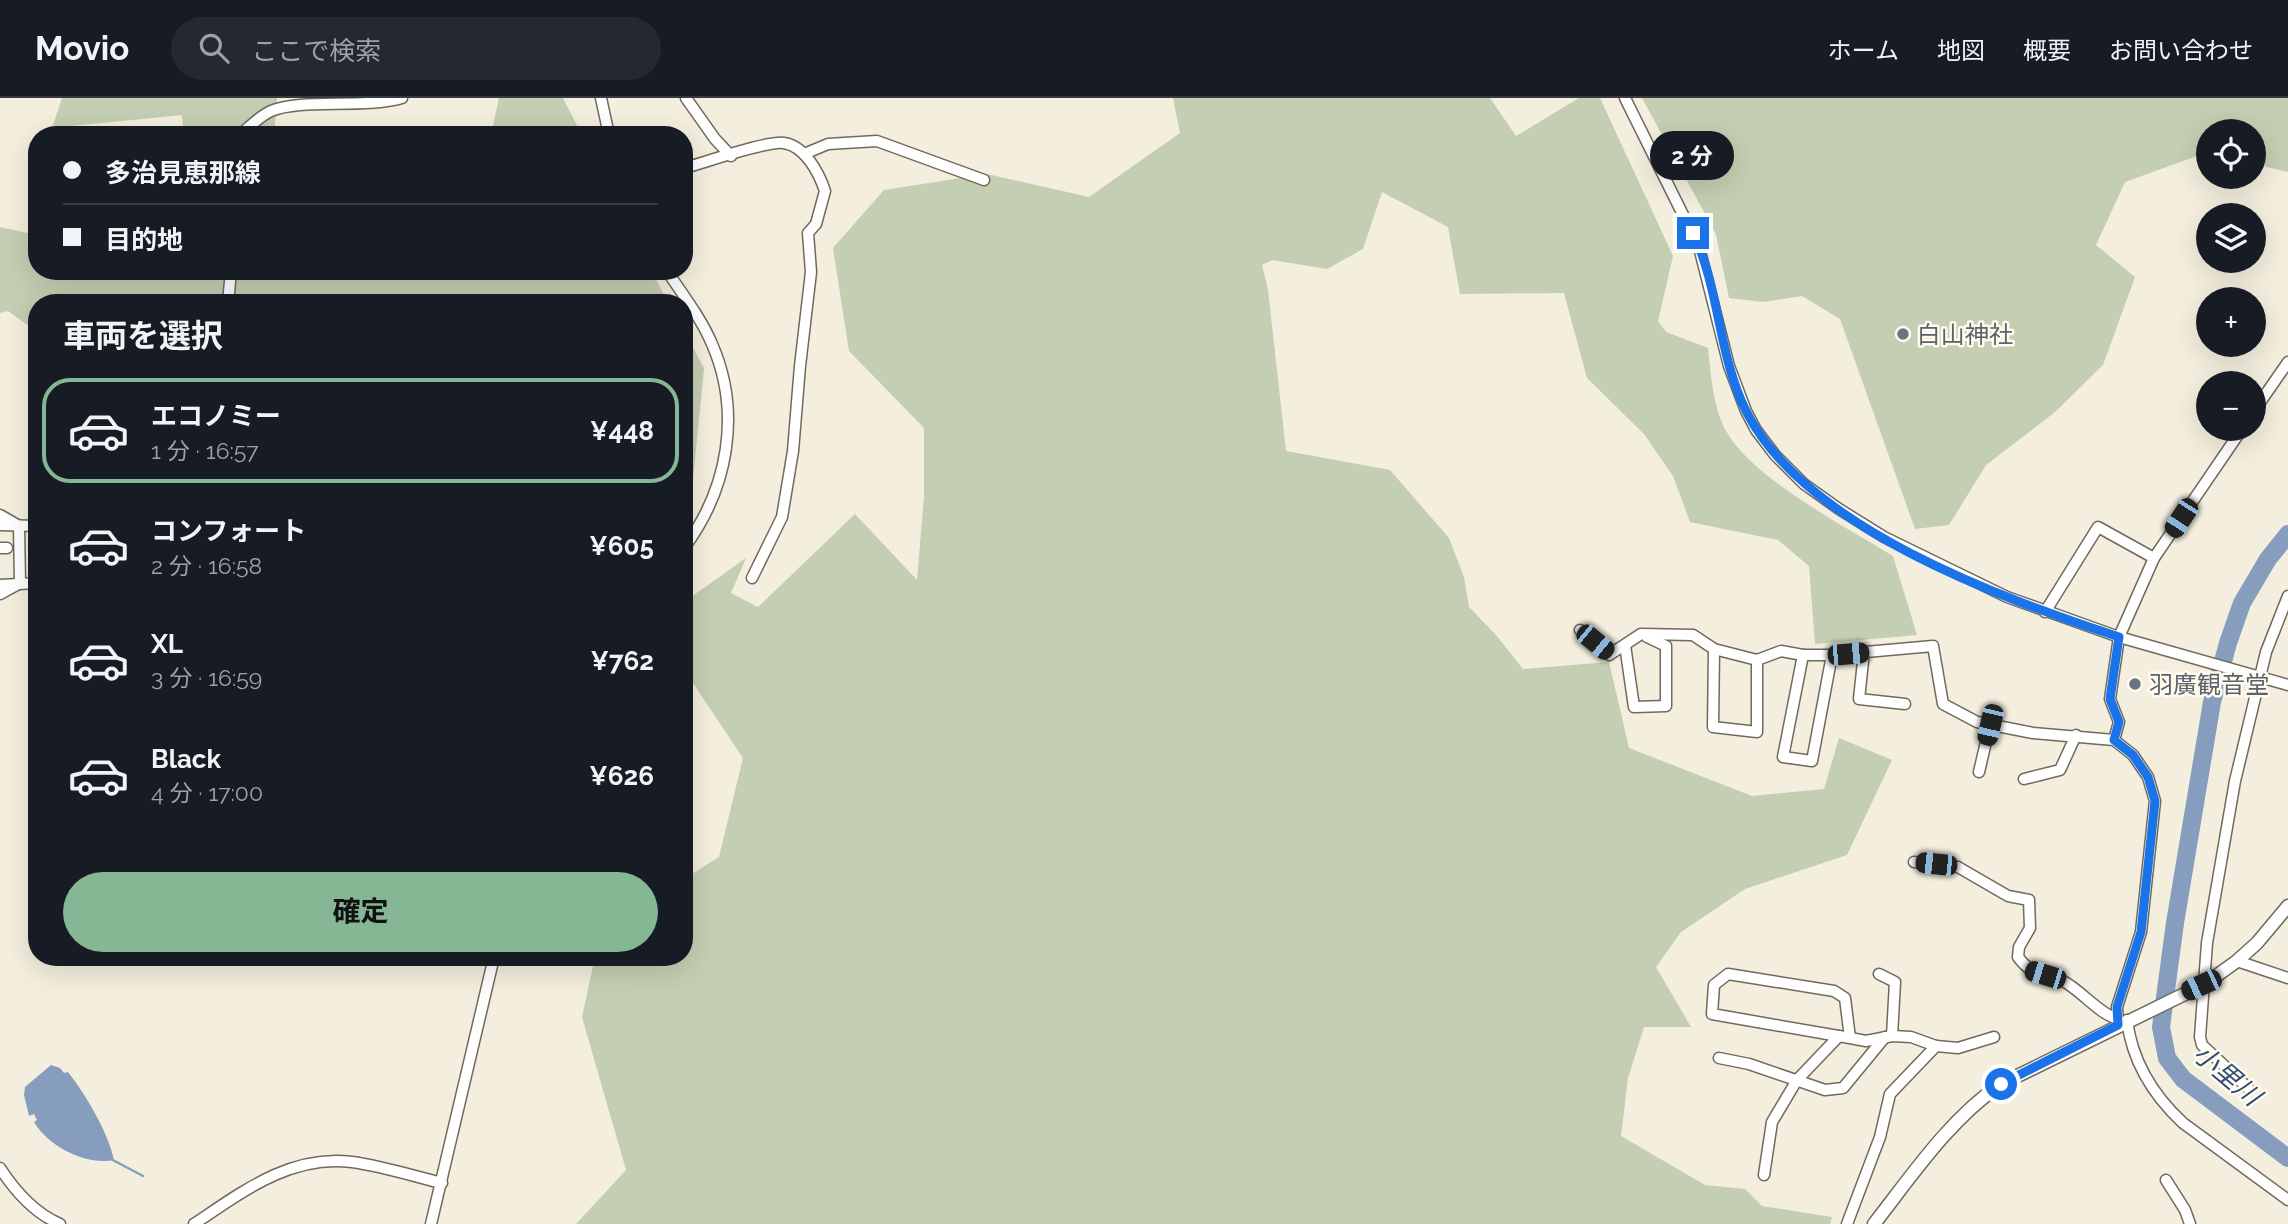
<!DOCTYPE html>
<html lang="ja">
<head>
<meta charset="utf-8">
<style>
	body { margin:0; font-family:Raleway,"Noto Sans JP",sans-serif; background:#242831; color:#f1f3f6; height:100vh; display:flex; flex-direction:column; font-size:26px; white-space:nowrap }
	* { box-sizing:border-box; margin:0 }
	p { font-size:23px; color:#9ea1a6 }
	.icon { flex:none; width:38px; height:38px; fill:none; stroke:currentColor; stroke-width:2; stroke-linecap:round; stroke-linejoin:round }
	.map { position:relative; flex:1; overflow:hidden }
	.drawer { position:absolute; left:28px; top:196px; width:665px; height:672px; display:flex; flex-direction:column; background:#171b24; border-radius:28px; box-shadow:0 7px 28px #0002 }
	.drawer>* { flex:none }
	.guide { position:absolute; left:28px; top:28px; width:665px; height:154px; border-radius:28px; box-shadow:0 7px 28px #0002; display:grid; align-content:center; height:154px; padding:0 35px; background:#171b24 }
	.fabs { position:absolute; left:2196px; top:21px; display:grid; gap:14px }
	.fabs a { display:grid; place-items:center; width:70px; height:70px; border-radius:50%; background:#171b24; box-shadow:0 7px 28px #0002; font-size:35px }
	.end { position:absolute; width:32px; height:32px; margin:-16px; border:9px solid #1a73e8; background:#fff; box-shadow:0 0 0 4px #fff }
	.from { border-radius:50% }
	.bubble { position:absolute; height:49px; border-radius:24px; background:#171b24; box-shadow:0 7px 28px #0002; font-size:23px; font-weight:700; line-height:49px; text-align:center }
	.car { position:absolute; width:21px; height:42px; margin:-21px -10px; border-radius:9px; box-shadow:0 0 5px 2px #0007; background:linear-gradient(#222 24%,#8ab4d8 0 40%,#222 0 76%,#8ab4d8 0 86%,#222 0) }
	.guide b { display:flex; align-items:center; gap:24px; height:66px; font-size:26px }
	.guide b+b { border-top:2px solid #363941 }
	.guide i { width:18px; height:18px; background:#f1f3f6 }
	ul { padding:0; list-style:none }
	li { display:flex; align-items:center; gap:21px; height:105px; margin:0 14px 10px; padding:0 21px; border:4px solid transparent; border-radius:28px }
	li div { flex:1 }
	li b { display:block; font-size:26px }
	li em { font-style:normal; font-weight:700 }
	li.selected { border-color:#85b795 }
	li>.icon { width:63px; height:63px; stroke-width:1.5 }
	h2 { padding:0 35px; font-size:32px; line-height:84px }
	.action { display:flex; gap:14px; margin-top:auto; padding:14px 35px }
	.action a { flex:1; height:80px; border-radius:42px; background:#85b795; color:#111; font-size:28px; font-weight:700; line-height:80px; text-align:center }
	header { display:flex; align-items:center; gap:42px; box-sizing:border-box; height:98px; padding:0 35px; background:#171b24; border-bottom:2px solid #363941 }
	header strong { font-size:33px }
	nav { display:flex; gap:38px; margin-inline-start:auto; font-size:24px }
	.search { width:490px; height:63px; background:#242831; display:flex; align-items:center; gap:18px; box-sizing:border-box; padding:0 24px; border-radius:38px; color:#9ea1a6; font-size:26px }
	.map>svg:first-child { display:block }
	.green { fill:#c4ceb2 }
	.water { fill:#869dbe }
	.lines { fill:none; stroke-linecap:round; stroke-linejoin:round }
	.stream { stroke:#869dbe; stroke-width:2.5 }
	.river { stroke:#869dbe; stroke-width:18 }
	.minor-casing { stroke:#6f6a5c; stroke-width:13 }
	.major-casing { stroke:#6f6a5c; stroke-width:15 }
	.minor { stroke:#fff; stroke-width:10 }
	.major { stroke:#fff; stroke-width:12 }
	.route { stroke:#1a73e8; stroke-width:9 }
	.worship-dot { fill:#6b7280; stroke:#fffbee; stroke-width:2.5 }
	.labels { text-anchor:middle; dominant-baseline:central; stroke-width:5; stroke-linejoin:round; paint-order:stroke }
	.worship-label { font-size:24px; fill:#5b616d; stroke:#fffbee; text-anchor:start }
	.water-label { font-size:26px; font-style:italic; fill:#2e4d7a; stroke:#fffbee }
</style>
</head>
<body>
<header>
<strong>Movio</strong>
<div class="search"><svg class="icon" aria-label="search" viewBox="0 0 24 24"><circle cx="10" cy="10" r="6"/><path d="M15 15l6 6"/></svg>ここで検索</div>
<nav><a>ホーム</a><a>地図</a><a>概要</a><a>お問い合わせ</a></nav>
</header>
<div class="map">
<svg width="2288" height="1126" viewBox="0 0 2288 1126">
	<rect width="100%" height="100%" fill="#f3eedd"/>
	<g class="green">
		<polygon points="62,0 277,0 274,37 184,37 182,17 52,30"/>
		<polygon points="499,0 563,0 582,37 491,37"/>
		<path d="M1173 0H1490L1516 38 1579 0H1600L1673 158 1658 223 1666 234 1708 250C1711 277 1713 309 1726 333 1754 382 1845 428 1893 458L1917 537 1815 546 1809 468 1778 442 1690 424 1673 378 1644 336 1587 280 1564 195 1460 196 1448 129 1382 94 1363 151 1327 171 1272 162 1262 167 1268 192 1286 353 1390 372 1449 440 1464 479 1469 509 1496 537 1523 571 1609 564 1629 650 1752 698 1824 691 1839 640 1892 662 1847 757 1745 791 1681 834 1656 869 1691 929H1644L1628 980 1621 1038 1705 1087 1745 1091 1762 1108 1832 1119 1830 1126H576L626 1072 582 919 595 859H684V781L719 759 743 660 687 576 684 569V504L746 460 731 495 758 509 855 416 917 482 924 399V330L849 253 833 150 884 92 987 76 1089 99 1180 35Z"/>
		<polygon points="1642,0 2288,0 2288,74 2254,66 2254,33 2208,33 2208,54 2125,84 2096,147 2135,179 2103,267 2055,314 1986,367 1949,427 1915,431 1840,221 1802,198 1763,204 1729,200 1716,136"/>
		<polygon points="0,129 37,137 37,173 652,173 668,205 37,205 37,234 8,213 0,215"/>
		<polygon points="684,233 704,270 691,402 684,408"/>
	</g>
	<path class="water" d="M51 967 60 970 64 975 68 974C86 997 108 1034 114 1062 86 1068 48 1048 34 1024L37 1022 34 1016 29 1018 24 997 25 989Z"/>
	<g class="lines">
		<polyline class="stream" points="109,1060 143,1078"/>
		<polyline class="river" points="2288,436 2268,461 2242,505 2228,545 2212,604 2175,825 2161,929 2167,960 2183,981 2288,1060"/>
		<g class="minor-casing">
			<g id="minor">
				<polyline points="601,0 609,37"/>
				<polyline points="686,0 715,41 731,58"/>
				<polyline points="1625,0 1699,149 1729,268 1746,313 1756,332 1775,357 1804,386 1839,411 1884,439 2007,499 2119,539 2288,587"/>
				<path d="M240 37C250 28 260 18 271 13 301 0 364 11 402 0"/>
				<polyline points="804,56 828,46 877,43 984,82"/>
				<path d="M684 70C704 65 768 42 784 45 805 48 819 75 825 93L816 126 808 135 811 174 800 268 793 353 782 419 752 480"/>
				<path d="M667 173C683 197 701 220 712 246 742 315 728 391 684 450"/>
				<polyline points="228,205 231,173"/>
				<polyline points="2254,313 2288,264"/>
				<polyline points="0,417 19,428 20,485 0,496"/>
				<polyline points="0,427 37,428"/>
				<polyline points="0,450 7,450"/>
				<polyline points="0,487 37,485"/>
				<polyline points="2045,514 2098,429 2154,460"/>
				<polyline points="1580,532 1609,557 1641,536 1693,537 1714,551 1757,562 1781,553 1803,557 1832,557 1933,548 1943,606 1977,624 2033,635 2114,642 2133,657 2148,679 2155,703 2141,834 2117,909 2118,927"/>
				<polyline points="1625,547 1634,609 1666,608 1666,548 1647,539"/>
				<polyline points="1714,551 1713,629 1757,634 1757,562"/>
				<polyline points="1864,554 1859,601 1905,606"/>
				<polyline points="1803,557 1783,659 1812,663 1832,557"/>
				<polyline points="2114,642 2119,624 2110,601 2119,539 2154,460 2242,331"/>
				<polyline points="1979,674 1990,627"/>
				<polyline points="2024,681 2060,672 2076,637"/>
				<path d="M1914 764 1958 769 2008 798 2029 802 2030 830 2019 849 2018 859C2033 879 2041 873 2061 882 2079 890 2100 917 2116 920"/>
				<polyline points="2237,863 2288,880"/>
				<polyline points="1879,876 1895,884 1892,938"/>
				<path d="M2127 922C2132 963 2154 998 2183 1025L2288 1102"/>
				<polyline points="1936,948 1958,950 1994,939"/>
				<polyline points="1719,960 1749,966 1825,992 1843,990 1885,939"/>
				<polyline points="2248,990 2202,947 2200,939 2207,845 2235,683 2266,554 2288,498"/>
				<path d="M0 1070C15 1093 34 1115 60 1126"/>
				<polyline points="1764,1077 1772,1024 1797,982 1839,938"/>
				<polyline points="2166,1082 2185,1112 2190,1126"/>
				<path d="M194 1126C242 1094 291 1056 352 1064 382 1068 413 1078 442 1085"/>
				<polyline points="431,1126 494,859"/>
				<polyline points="1847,1126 1880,1039 1890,996 1936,948 1911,939 1892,938 1866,943 1850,940 1712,916 1714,887 1728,876 1834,893 1845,900 1850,940"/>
			</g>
		</g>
		<g class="major-casing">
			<path id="major" d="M1874 1126C1913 1076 1949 1022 2001 986L2205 886 2237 863 2257 845 2288 808"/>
		</g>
		<use href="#minor" class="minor"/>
		<use href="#major" class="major"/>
	</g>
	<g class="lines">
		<path class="route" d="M1693 135C1720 191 1718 257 1746 313 1805 430 2001 500 2119 539L2110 601 2119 624 2114 642 2133 657 2148 679 2155 703 2141 834 2117 909 2118 927 2001 986"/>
	</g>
	<g class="worship-dot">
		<circle cx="1903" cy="236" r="7"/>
		<circle cx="2135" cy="586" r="7"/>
	</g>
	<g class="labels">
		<g class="worship-label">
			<text x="1917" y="236">白山神社</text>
			<text x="2149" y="586">羽廣観音堂</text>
		</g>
		<g class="water-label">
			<text transform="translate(2227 977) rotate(40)">小里川</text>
		</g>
	</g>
</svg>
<div class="fabs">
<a><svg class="icon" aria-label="locate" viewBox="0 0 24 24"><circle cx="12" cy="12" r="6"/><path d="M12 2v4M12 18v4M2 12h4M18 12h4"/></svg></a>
<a><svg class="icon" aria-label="layers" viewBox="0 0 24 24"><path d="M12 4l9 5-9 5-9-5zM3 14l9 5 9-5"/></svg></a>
<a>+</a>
<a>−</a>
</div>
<i class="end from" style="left:2001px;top:986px"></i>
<i class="end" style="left:1693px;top:135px"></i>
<div class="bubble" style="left:1650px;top:33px;width:84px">2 分</div>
<i class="car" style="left:2181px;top:420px;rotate:213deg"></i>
<i class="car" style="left:1595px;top:544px;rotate:129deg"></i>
<i class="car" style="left:1848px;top:556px;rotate:85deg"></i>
<i class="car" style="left:1990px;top:627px;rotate:193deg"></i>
<i class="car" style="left:1936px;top:766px;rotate:276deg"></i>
<i class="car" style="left:2045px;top:877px;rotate:287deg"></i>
<i class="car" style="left:2201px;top:887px;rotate:245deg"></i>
<div class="guide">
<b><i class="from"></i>多治見恵那線</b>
<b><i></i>目的地</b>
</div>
<section class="drawer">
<h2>車両を選択</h2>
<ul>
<li class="selected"><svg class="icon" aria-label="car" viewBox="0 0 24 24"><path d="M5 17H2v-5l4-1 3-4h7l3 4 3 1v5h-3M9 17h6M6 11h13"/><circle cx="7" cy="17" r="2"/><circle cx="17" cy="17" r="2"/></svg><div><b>エコノミー</b><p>1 分 · 16:57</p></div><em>¥448</em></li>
<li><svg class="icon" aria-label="car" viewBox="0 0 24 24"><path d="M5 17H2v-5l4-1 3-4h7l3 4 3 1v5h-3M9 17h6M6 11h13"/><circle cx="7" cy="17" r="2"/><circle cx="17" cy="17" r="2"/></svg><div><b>コンフォート</b><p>2 分 · 16:58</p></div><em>¥605</em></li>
<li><svg class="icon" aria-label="car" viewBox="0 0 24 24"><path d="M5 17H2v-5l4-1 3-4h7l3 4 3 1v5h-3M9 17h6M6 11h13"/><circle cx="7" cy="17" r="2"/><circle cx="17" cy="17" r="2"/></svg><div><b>XL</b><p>3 分 · 16:59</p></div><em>¥762</em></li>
<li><svg class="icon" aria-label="car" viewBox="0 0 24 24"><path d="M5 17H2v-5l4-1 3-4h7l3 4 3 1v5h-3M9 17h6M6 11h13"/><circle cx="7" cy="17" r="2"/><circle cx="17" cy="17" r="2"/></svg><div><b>Black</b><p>4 分 · 17:00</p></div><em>¥626</em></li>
</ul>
<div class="action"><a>確定</a></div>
</section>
</div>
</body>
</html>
